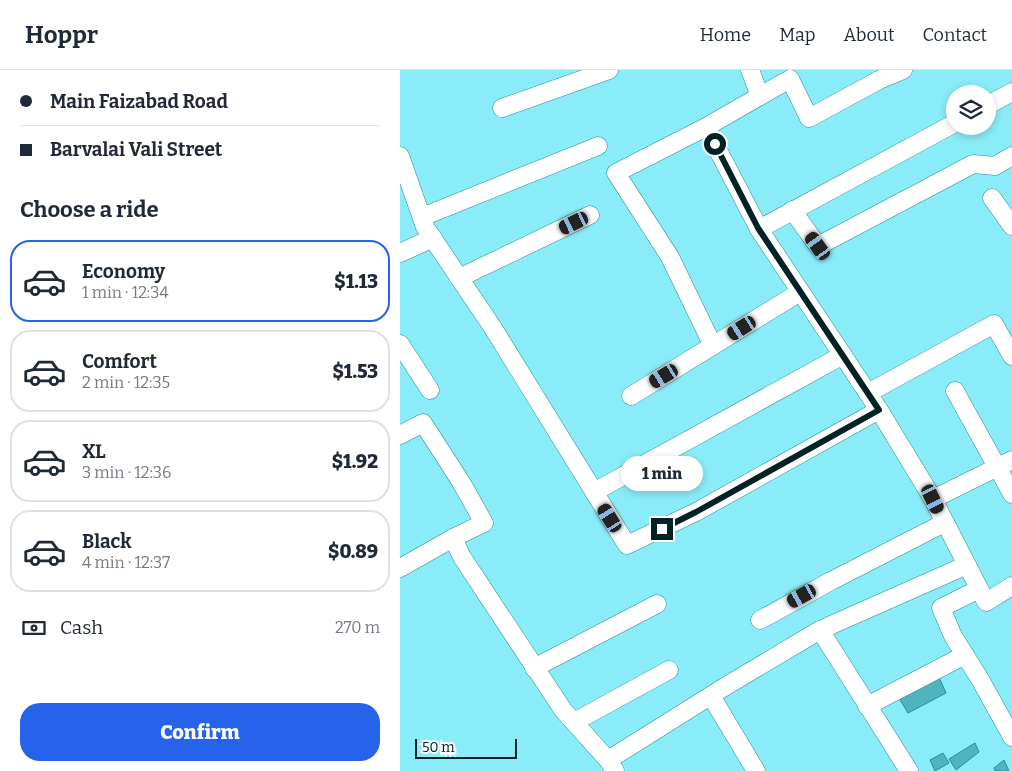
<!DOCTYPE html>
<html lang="en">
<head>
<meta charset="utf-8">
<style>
	body { margin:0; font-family:Bitter,serif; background:#f6f6f7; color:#1f2937; height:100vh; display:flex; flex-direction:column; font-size:19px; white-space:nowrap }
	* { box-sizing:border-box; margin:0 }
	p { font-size:16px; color:#747a83 }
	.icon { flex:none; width:28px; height:28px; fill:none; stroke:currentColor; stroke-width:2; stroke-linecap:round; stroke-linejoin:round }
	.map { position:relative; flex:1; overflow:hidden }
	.sheet { display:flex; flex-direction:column; background:#fff; width:400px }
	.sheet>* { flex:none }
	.banner { display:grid; align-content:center; height:110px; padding:0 20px; background:#fff }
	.fabs { position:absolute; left:546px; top:15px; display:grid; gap:10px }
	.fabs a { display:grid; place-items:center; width:50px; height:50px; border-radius:50%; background:#fff; box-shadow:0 2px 8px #0003; font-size:25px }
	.scale { position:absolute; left:15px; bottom:12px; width:102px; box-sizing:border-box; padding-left:5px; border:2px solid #022225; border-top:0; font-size:14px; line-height:18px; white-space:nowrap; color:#022225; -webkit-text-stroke:4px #f4fcfe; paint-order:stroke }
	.end { position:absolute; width:22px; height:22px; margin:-11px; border:6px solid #022225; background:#fff; box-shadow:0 0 0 2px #fff }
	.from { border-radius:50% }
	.bubble { position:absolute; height:35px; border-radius:18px; background:#fff; box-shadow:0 2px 8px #0003; font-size:16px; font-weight:800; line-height:35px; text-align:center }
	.car { position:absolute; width:15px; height:30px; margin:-15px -8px; border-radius:6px; box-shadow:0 0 4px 1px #0007; background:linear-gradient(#222 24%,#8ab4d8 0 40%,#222 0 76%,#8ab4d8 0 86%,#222 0) }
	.banner b { display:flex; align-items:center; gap:18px; height:48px; font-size:19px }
	.banner b+b { border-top:1px solid #e0e1e3 }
	.banner i { width:12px; height:12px; background:#1f2937 }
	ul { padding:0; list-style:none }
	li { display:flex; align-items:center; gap:15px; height:82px; margin:0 10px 8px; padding:0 10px; border:2px solid #e0e1e3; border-radius:20px }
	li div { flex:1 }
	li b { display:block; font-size:19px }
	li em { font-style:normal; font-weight:800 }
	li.selected { border-color:#2563eb }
	li>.icon { width:45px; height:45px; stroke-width:1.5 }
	h2 { padding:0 20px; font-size:22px; line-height:60px }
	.pay { display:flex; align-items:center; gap:12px; height:55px; padding:0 20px; font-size:19px }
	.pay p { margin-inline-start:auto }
	.primary-button { display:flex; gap:10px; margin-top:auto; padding:10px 20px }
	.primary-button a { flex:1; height:58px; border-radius:20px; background:#2563eb; color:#fff; font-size:20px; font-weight:800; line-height:58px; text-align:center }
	header { display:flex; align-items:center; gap:30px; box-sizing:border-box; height:70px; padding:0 25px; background:#fff; border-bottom:1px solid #e0e1e3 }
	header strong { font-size:24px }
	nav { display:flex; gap:28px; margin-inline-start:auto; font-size:18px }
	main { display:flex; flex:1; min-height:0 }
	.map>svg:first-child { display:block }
	.building { fill:#50b4c0; stroke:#228f9b }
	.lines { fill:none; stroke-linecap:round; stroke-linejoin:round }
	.minor-casing { stroke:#23909c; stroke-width:19 }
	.minor { stroke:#fff; stroke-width:18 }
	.route { stroke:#022225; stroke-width:6 }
</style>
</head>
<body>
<header>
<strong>Hoppr</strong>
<nav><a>Home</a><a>Map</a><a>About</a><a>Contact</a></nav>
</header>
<main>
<section class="sheet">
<div class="banner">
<b><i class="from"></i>Main Faizabad Road</b>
<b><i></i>Barvalai Vali Street</b>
</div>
<h2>Choose a ride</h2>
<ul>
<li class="selected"><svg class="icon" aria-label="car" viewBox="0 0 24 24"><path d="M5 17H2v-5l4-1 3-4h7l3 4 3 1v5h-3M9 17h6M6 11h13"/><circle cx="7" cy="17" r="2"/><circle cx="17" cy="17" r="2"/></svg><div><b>Economy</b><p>1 min · 12:34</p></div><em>$1.13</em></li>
<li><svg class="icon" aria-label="car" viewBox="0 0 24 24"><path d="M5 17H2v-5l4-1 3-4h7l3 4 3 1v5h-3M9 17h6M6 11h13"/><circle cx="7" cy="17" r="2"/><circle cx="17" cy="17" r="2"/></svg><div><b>Comfort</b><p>2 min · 12:35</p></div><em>$1.53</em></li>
<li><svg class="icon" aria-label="car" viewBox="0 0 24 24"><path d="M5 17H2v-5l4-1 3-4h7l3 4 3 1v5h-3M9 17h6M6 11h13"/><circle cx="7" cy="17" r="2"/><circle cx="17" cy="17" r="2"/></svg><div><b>XL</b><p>3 min · 12:36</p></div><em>$1.92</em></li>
<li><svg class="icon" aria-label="car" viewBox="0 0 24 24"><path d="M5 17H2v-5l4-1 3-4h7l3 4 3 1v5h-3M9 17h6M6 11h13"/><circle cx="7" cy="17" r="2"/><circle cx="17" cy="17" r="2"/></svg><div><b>Black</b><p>4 min · 12:37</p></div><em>$0.89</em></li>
</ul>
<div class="pay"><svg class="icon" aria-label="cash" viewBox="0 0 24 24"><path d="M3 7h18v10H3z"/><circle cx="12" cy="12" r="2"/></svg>Cash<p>270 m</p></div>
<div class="primary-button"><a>Confirm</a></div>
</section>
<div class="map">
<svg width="612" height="701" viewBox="0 0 612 701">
	<rect width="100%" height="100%" fill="#8aecf8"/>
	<g class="building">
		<polygon points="537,603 546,623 508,643 496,623"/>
		<polygon points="575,673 579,682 556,700 549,689"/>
		<polygon points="543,683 549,693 535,701 530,690"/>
		<polygon points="604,690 609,701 595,701 594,698"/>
	</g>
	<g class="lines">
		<g class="minor-casing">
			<g id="minor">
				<polyline points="350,0 360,26 306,57 359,159 479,340 533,429 586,532 612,516"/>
				<polyline points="360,26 390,9 409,48 479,10 503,0"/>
				<polyline points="588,35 612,22"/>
				<polyline points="102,38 209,0"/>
				<polyline points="306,57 216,103 270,187 313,276"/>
				<polyline points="0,86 25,157 93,258 227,475 296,442 479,340"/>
				<polyline points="592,128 612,156"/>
				<polyline points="392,140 418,176 573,94 595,96 612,86"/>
				<polyline points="22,147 198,76"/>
				<polyline points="359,159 555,53"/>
				<polyline points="0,183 33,168"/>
				<polyline points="59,208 190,145"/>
				<polyline points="0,274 30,320"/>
				<polyline points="555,321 612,424"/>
				<polyline points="468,323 594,254 612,286"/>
				<polyline points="231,326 400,222"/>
				<polyline points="0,365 23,353 61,412 84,453 53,468 0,498"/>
				<polyline points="194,422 443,285"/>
				<polyline points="533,429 612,390"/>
				<polyline points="53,468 62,487 163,640 208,690 215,701"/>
				<polyline points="579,519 541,538 553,566 581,611 612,667"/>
				<polyline points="360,550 431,511 544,453"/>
				<polyline points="420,560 509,701"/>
				<polyline points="134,598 257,534"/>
				<polyline points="311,626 356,701"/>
				<polyline points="467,636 565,585"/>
				<polyline points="174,652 269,600"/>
				<polyline points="208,690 326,616 420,560 567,495"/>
			</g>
		</g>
		<use href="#minor" class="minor"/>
	</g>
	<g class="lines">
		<polyline class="route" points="262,459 296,442 479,340 358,158 315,74"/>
	</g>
</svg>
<div class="fabs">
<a><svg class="icon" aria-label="layers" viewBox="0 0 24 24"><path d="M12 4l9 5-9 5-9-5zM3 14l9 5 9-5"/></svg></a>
</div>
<div class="scale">50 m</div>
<i class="end from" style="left:315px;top:74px"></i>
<i class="end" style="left:262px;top:459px"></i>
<div class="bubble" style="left:221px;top:386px;width:82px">1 min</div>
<i class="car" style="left:174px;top:153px;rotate:244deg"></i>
<i class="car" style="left:418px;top:176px;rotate:324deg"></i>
<i class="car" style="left:342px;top:258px;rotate:238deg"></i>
<i class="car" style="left:264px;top:306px;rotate:239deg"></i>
<i class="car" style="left:533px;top:429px;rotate:154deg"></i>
<i class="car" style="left:210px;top:448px;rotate:328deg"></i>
<i class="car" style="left:402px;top:526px;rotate:241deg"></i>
</div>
</main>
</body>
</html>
